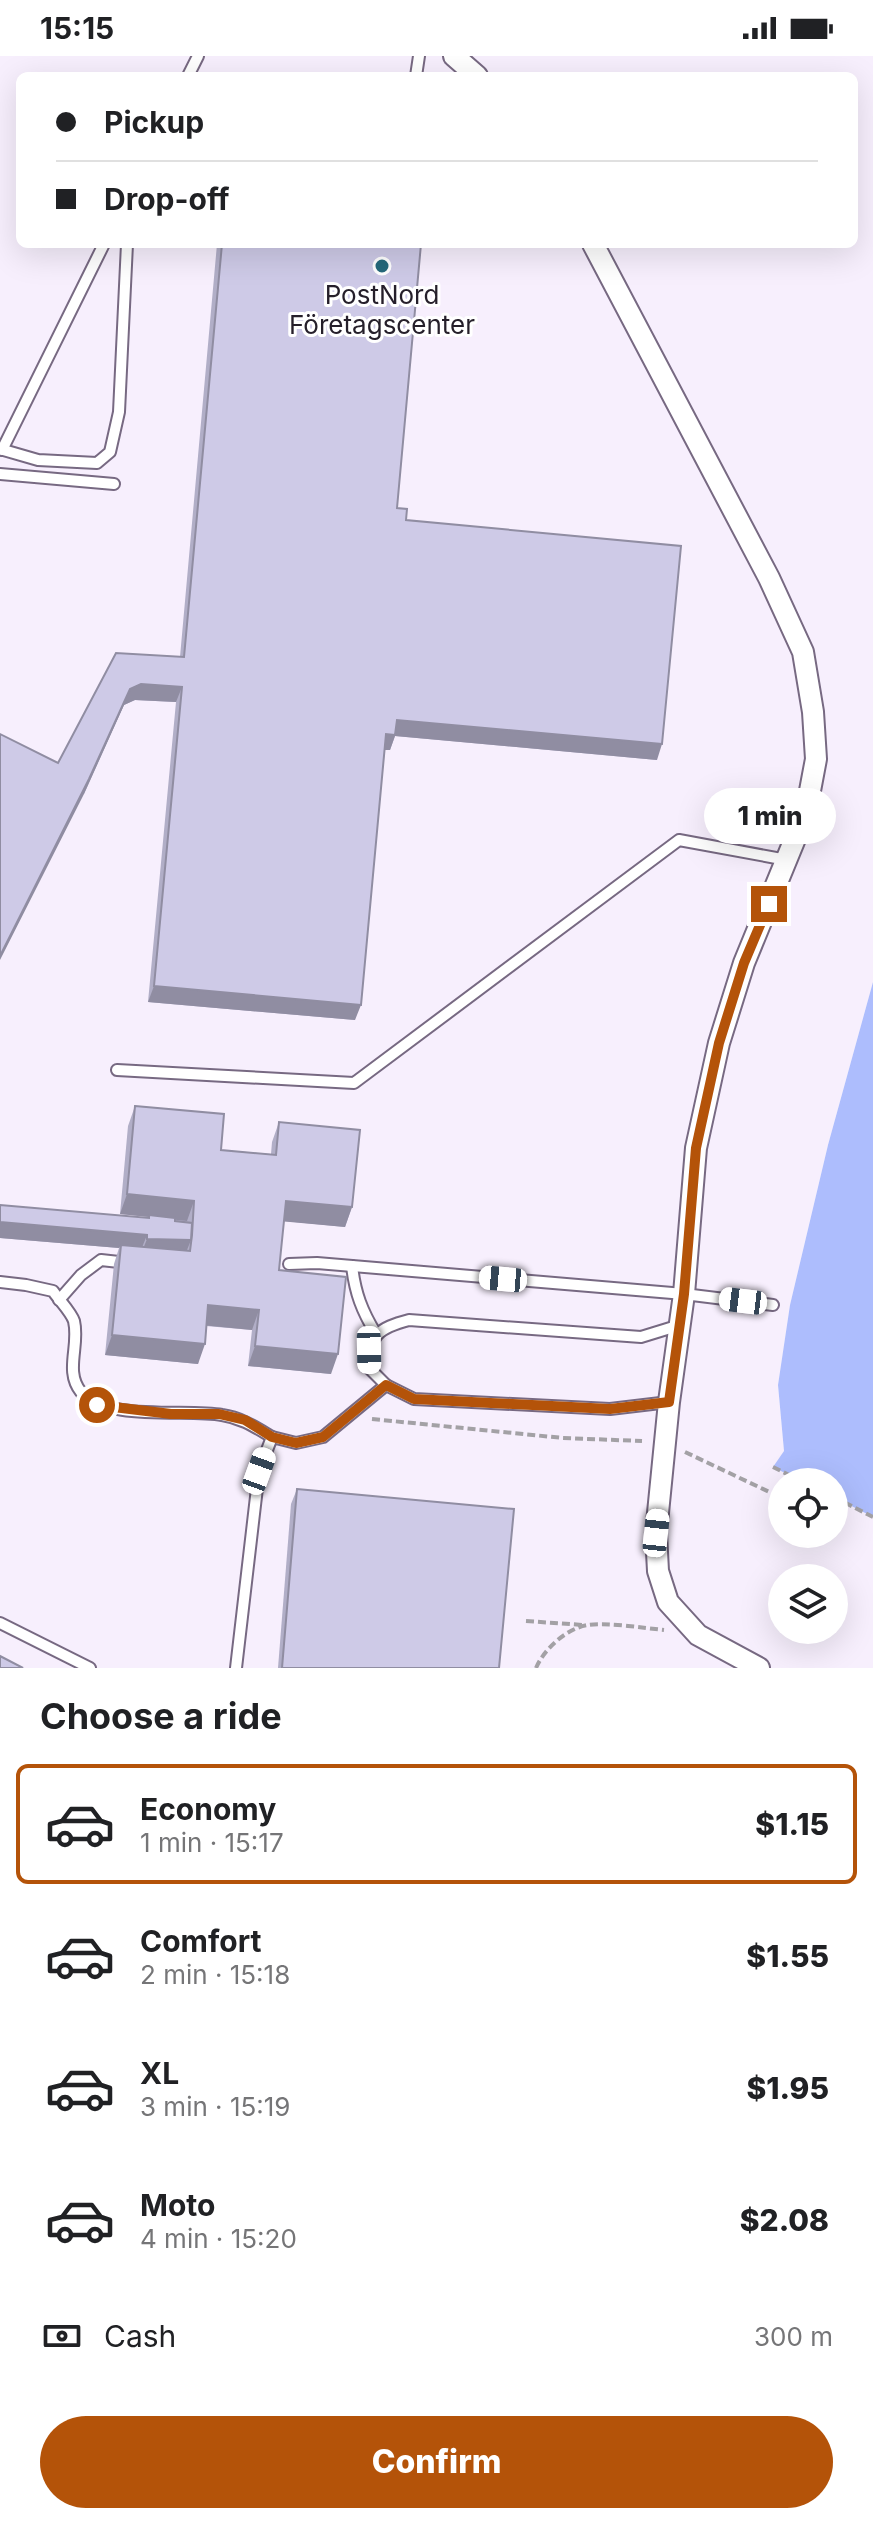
<!DOCTYPE html>
<html lang="en">
<head>
<meta charset="utf-8">
<style>
	body { margin:0; font-family:Inter,sans-serif; background:#f2f2f2; color:#202124; height:100vh; display:flex; flex-direction:column; font-size:30px; white-space:nowrap }
	* { box-sizing:border-box; margin:0 }
	p { font-size:26px; color:#757577 }
	.icon { flex:none; width:44px; height:44px; fill:none; stroke:currentColor; stroke-width:2; stroke-linecap:round; stroke-linejoin:round }
	.map { position:relative; height:1612px; overflow:hidden }
	.sheet { display:flex; flex-direction:column; background:#fff; flex:1 }
	.sheet>* { flex:none }
	.top-card { position:absolute; left:16px; top:16px; width:842px; height:176px; border-radius:12px; box-shadow:0 8px 32px #0002; display:grid; align-content:center; height:176px; padding:0 40px; background:#fff }
	.tools { position:absolute; left:768px; top:1412px; display:grid; gap:16px }
	.tools a { display:grid; place-items:center; width:80px; height:80px; border-radius:50%; background:#fff; box-shadow:0 8px 32px #0002; font-size:40px }
	.end { position:absolute; width:36px; height:36px; margin:-18px; border:10px solid #b45309; background:#fff; box-shadow:0 0 0 4px #fff }
	.from { border-radius:50% }
	.bubble { position:absolute; height:56px; border-radius:28px; background:#fff; box-shadow:0 8px 32px #0002; font-size:26px; font-weight:800; line-height:56px; text-align:center }
	.car { position:absolute; width:24px; height:48px; margin:-24px -12px; border-radius:10px; box-shadow:0 0 6px 2px #0007; background:linear-gradient(#fff 24%,#345 0 40%,#fff 0 76%,#345 0 86%,#fff 0) }
	.top-card b { display:flex; align-items:center; gap:28px; height:76px; font-size:30px }
	.top-card b+b { border-top:2px solid #e0e0e0 }
	.top-card i { width:20px; height:20px; background:#202124 }
	ul { padding:0; list-style:none }
	li { display:flex; align-items:center; gap:24px; height:120px; margin:0 16px 12px; padding:0 24px; border:4px solid transparent; border-radius:12px }
	li div { flex:1 }
	li b { display:block; font-size:30px }
	li em { font-style:normal; font-weight:800 }
	li.selected { border-color:#b45309 }
	li>.icon { width:72px; height:72px; stroke-width:1.5 }
	h2 { padding:0 40px; font-size:36px; line-height:96px }
	.pay { display:flex; align-items:center; gap:20px; height:88px; padding:0 40px; font-size:30px }
	.pay p { margin-inline-start:auto }
	.action { display:flex; gap:16px; margin-top:auto; padding:16px 40px }
	.action a { flex:1; height:92px; border-radius:48px; background:#b45309; color:#fff; font-size:32px; font-weight:800; line-height:92px; text-align:center }
	.status { display:flex; justify-content:space-between; align-items:center; height:56px; padding:0 40px; background:#fff; direction:ltr }
	.status svg { height:22px; fill:currentColor }
	.map>svg:first-child { display:block }
	.built { fill:#f7effd; fill-rule:evenodd }
	.water { fill:#adbdfd }
	.lines { fill:none; stroke-linecap:round; stroke-linejoin:round }
	.service-casing { stroke:#776982; stroke-width:14 }
	.minor-casing { stroke:#776982; stroke-width:24 }
	.path { stroke:#a3a1a5; stroke-width:4; stroke-dasharray:8 4; stroke-linecap:butt }
	.service { stroke:#fff; stroke-width:10 }
	.minor { stroke:#fff; stroke-width:20 }
	.wall { fill:#b1aec7 }
	.shaded-wall { fill:#908da2 }
	.building { fill:#cecae7; stroke:#908da2; stroke-width:2 }
	.route { stroke:#b45309; stroke-width:10 }
	.poi-dot { fill:#25697b; stroke:#fff; stroke-width:3 }
	.labels { text-anchor:middle; dominant-baseline:central; stroke-width:6; stroke-linejoin:round; paint-order:stroke }
	.poi-label { font-size:26px; fill:#251f2a; stroke:#fff }
</style>
</head>
<body>
<div class="status"><b>15:15</b><svg viewBox="0 0 49 12"><path d="M0 12V9h3v3zM5 12V6h3v6zM10 12V3h3v9zM15 12V0h3v12zM26 1h20v11H26zM47 4h2v5h-2z"/></svg></div>
<div class="map">
<svg width="873" height="1612" viewBox="0 0 873 1612">
	<rect width="100%" height="100%" fill="#fbfbfb"/>
	<path class="built" d="M0 0H873V926L828 1089 790 1249 778 1329 784 1395 774 1411 803 1426H782V1478H834V1441L873 1461V1612H0ZM20 20H854V188H20ZM782 1522H834V1574H782Z"/>
	<polygon class="water" points="873,926 873,1461 834,1441 834,1426 803,1426 773,1411 784,1395 778,1329 790,1249 828,1089"/>
	<g class="lines">
		<g class="service-casing">
			<g id="service">
				<polyline points="188,20 198,0"/>
				<polyline points="416,20 419,0"/>
				<polyline points="0,393 38,404 97,407 110,396 119,356 127,188"/>
				<polyline points="2,394 104,188"/>
				<polyline points="0,418 114,428"/>
				<polyline points="117,1014 354,1027 679,784 787,804"/>
				<polyline points="289,1208 317,1207 684,1238 773,1249"/>
				<path d="M352 1210C355 1237 362 1255 376 1278"/>
				<path d="M0 1226 26 1229 53 1235C59 1244 71 1256 74 1265 80 1290 64 1315 81 1336 103 1365 188 1353 222 1359 242 1362 255 1371 272 1381"/>
				<polyline points="59,1244 81,1219 101,1204 128,1207"/>
				<path d="M386 1329 369 1312C368 1279 379 1272 409 1264L641 1281 680 1269"/>
				<polyline points="0,1567 90,1612"/>
				<polyline points="236,1612 259,1415 272,1381 296,1387 323,1381 386,1329 414,1343 610,1353 669,1346"/>
			</g>
		</g>
		<g class="minor-casing">
			<g id="minor">
				<polyline points="454,0 477,20"/>
				<polyline points="593,188 769,522 803,596 813,656 816,703 806,756 744,907 719,987 696,1092 684,1238 669,1346 656,1477 658,1515 668,1546 698,1579 759,1612"/>
			</g>
		</g>
		<g class="path">
			<polyline points="372,1363 563,1382 642,1385"/>
			<polyline points="685,1396 782,1442"/>
			<polyline points="773,1411 803,1426"/>
			<polyline points="834,1441 873,1461"/>
			<polyline points="526,1565 583,1569"/>
			<path d="M536 1612C544 1593 567 1572 588 1569 606 1566 644 1572 664 1574"/>
		</g>
		<use href="#service" class="service"/>
		<use href="#minor" class="minor"/>
	</g>
	<g class="wall">
		<polygon points="217,188 421,188 397,452 406,464 657,704 395,680 390,694 385,694 355,964 148,946 176,646 135,644 124,649 84,738 58,707 116,597 180,601"/>
		<polygon points="135,1050 221,1094 271,1098 272,1086 279,1066 352,1151 345,1171 284,1165 279,1214 331,1318 248,1310 252,1274 206,1270 198,1308 105,1299 114,1208 119,1192 0,1182 0,1149 148,1162 149,1161 120,1158 128,1070"/>
		<polygon points="297,1433 499,1612 278,1612 291,1448"/>
	</g>
	<g class="shaded-wall">
		<polygon points="141,628 182,631 176,646 135,644 124,649 84,738 0,904 0,900 130,633"/>
		<polygon points="397,664 662,688 657,704 395,680 390,694 380,694 386,678"/>
		<polygon points="154,930 361,949 355,964 148,946"/>
		<polygon points="127,1138 194,1145 187,1165 120,1158"/>
		<polygon points="286,1145 352,1151 345,1171 279,1165"/>
		<polygon points="0,1166 147,1179 141,1194 121,1189 119,1192 0,1182"/>
		<polygon points="147,1183 191,1184 185,1199 141,1198"/>
		<polygon points="208,1249 259,1254 252,1274 201,1269"/>
		<polygon points="112,1279 205,1288 198,1308 105,1299"/>
		<polygon points="255,1290 338,1298 331,1318 248,1310"/>
	</g>
	<g class="building">
		<polygon points="222,188 421,188 397,452 407,453 406,464 681,490 662,688 397,664 395,679 386,678 361,949 154,930 182,631 141,628 130,633 89,723 0,900 0,678 58,707 116,597 184,601"/>
		<polygon points="135,1050 224,1058 221,1094 276,1099 279,1066 360,1074 352,1151 286,1145 279,1214 346,1221 338,1298 255,1290 259,1254 208,1249 205,1288 112,1279 121,1189 190,1195 192,1179 194,1145 127,1138"/>
		<polygon points="0,1149 149,1162 149,1159 175,1162 175,1165 192,1167 191,1184 147,1183 147,1179 0,1166"/>
		<polygon points="297,1433 514,1453 499,1612 282,1612"/>
		<polygon points="0,1600 23,1612 0,1612"/>
	</g>
	<g class="lines">
		<polyline class="route" points="97,1349 171,1358 219,1358 245,1364 272,1381 296,1387 323,1381 386,1329 414,1343 610,1353 669,1346 684,1238 696,1092 719,987 744,907 769,848"/>
	</g>
	<circle class="poi-dot" cx="382" cy="210" r="8"/>
	<g class="labels">
		<g class="poi-label">
			<text x="382" y="238">PostNord<tspan x="382" dy="30">Företagscenter</tspan></text>
		</g>
	</g>
</svg>
<div class="tools">
<a><svg class="icon" aria-label="locate" viewBox="0 0 24 24"><circle cx="12" cy="12" r="6"/><path d="M12 2v4M12 18v4M2 12h4M18 12h4"/></svg></a>
<a><svg class="icon" aria-label="layers" viewBox="0 0 24 24"><path d="M12 4l9 5-9 5-9-5zM3 14l9 5 9-5"/></svg></a>
</div>
<i class="end from" style="left:97px;top:1349px"></i>
<i class="end" style="left:769px;top:848px"></i>
<div class="bubble" style="left:704px;top:732px;width:132px">1 min</div>
<i class="car" style="left:503px;top:1223px;rotate:275deg"></i>
<i class="car" style="left:743px;top:1245px;rotate:277deg"></i>
<i class="car" style="left:369px;top:1294px;rotate:179deg"></i>
<i class="car" style="left:259px;top:1415px;rotate:20deg"></i>
<i class="car" style="left:656px;top:1477px;rotate:6deg"></i>
<div class="top-card">
<b><i class="from"></i>Pickup</b>
<b><i></i>Drop-off</b>
</div>
</div>
<section class="sheet">
<h2>Choose a ride</h2>
<ul>
<li class="selected"><svg class="icon" aria-label="car" viewBox="0 0 24 24"><path d="M5 17H2v-5l4-1 3-4h7l3 4 3 1v5h-3M9 17h6M6 11h13"/><circle cx="7" cy="17" r="2"/><circle cx="17" cy="17" r="2"/></svg><div><b>Economy</b><p>1 min · 15:17</p></div><em>$1.15</em></li>
<li><svg class="icon" aria-label="car" viewBox="0 0 24 24"><path d="M5 17H2v-5l4-1 3-4h7l3 4 3 1v5h-3M9 17h6M6 11h13"/><circle cx="7" cy="17" r="2"/><circle cx="17" cy="17" r="2"/></svg><div><b>Comfort</b><p>2 min · 15:18</p></div><em>$1.55</em></li>
<li><svg class="icon" aria-label="car" viewBox="0 0 24 24"><path d="M5 17H2v-5l4-1 3-4h7l3 4 3 1v5h-3M9 17h6M6 11h13"/><circle cx="7" cy="17" r="2"/><circle cx="17" cy="17" r="2"/></svg><div><b>XL</b><p>3 min · 15:19</p></div><em>$1.95</em></li>
<li><svg class="icon" aria-label="car" viewBox="0 0 24 24"><path d="M5 17H2v-5l4-1 3-4h7l3 4 3 1v5h-3M9 17h6M6 11h13"/><circle cx="7" cy="17" r="2"/><circle cx="17" cy="17" r="2"/></svg><div><b>Moto</b><p>4 min · 15:20</p></div><em>$2.08</em></li>
</ul>
<div class="pay"><svg class="icon" aria-label="cash" viewBox="0 0 24 24"><path d="M3 7h18v10H3z"/><circle cx="12" cy="12" r="2"/></svg>Cash<p>300 m</p></div>
<div class="action"><a>Confirm</a></div>
</section>
</body>
</html>
